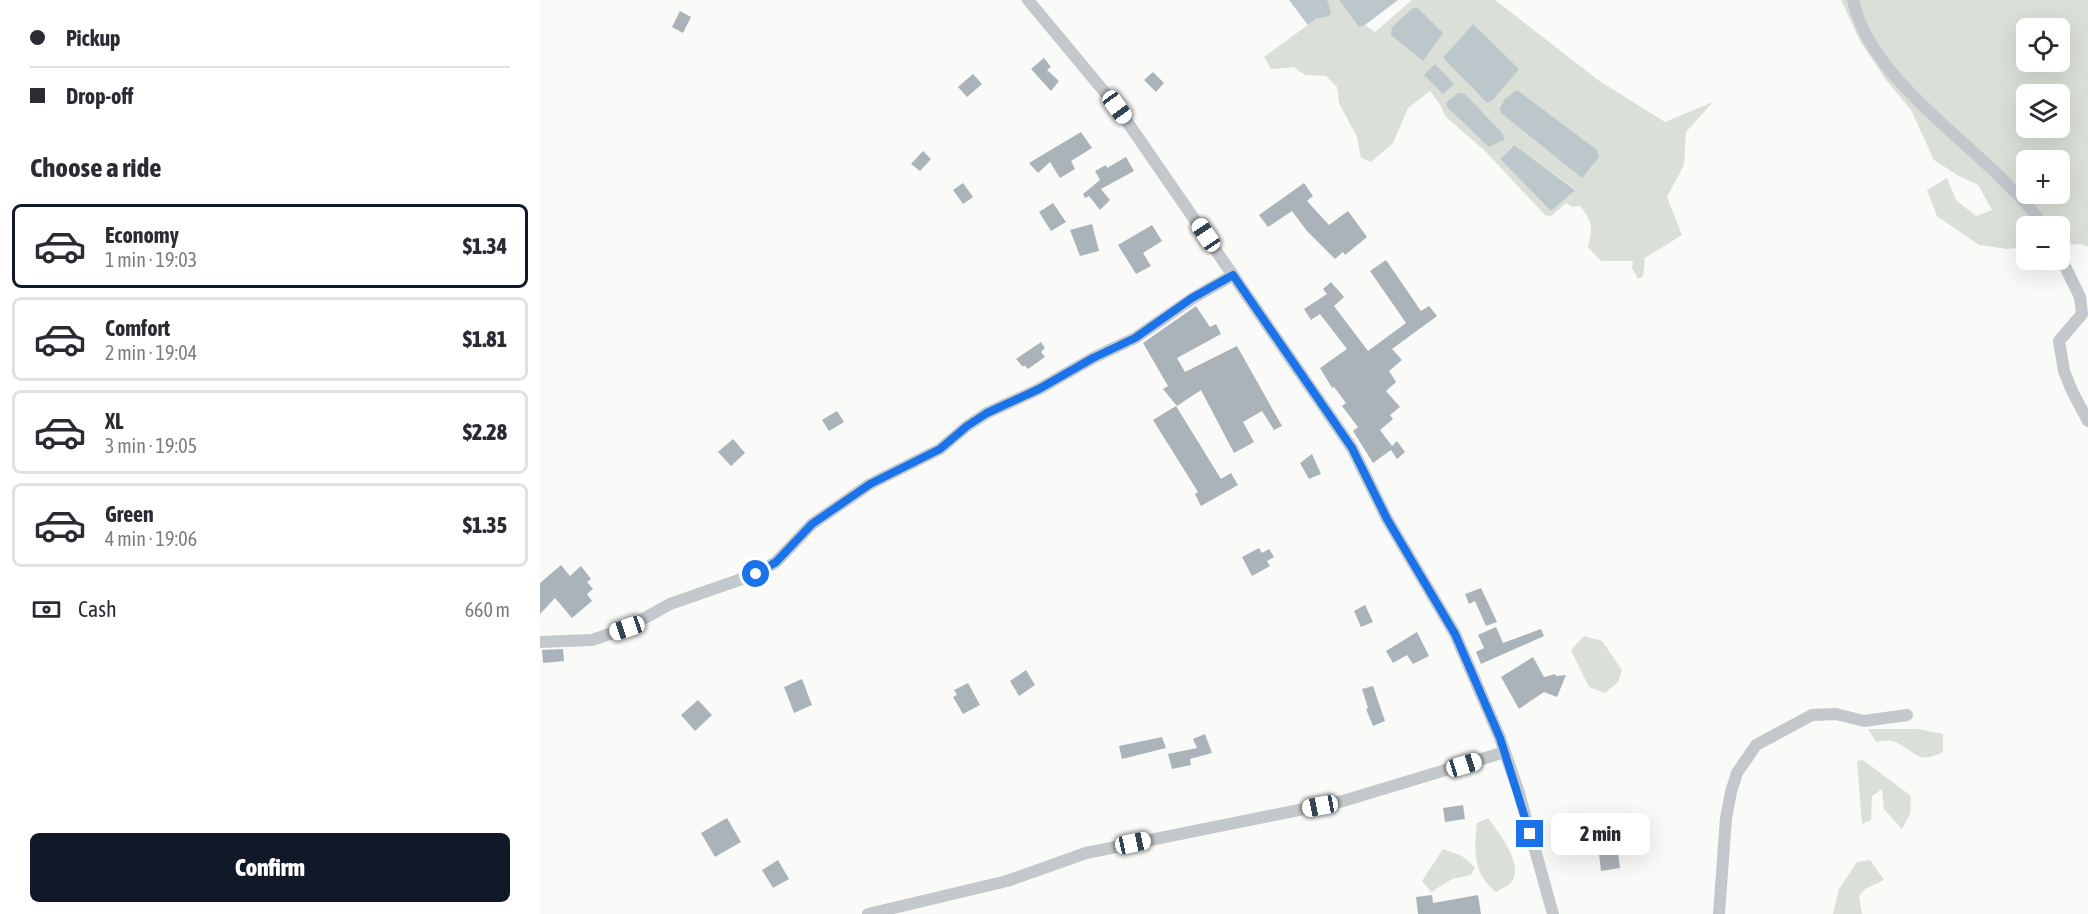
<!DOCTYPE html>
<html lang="en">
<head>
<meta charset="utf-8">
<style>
	body { margin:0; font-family:"Asap Condensed",sans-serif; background:#f2f2f3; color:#2b2b33; height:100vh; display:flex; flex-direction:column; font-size:22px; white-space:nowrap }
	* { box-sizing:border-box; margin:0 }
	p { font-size:20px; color:#7c7c81 }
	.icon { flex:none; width:33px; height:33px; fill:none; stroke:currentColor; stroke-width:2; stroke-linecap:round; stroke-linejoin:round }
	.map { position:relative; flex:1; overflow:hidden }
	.sheet { display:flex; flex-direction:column; background:#fff; width:540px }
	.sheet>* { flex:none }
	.hud { display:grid; align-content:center; height:132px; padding:0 30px; background:#fff }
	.fabs { position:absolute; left:1476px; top:18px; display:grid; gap:12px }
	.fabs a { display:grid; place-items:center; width:54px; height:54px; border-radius:9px; background:#fff; box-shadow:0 6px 24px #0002; font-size:30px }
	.end { position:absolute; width:27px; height:27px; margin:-14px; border:8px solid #1a73e8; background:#fff; box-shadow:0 0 0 3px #fff }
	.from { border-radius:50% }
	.bubble { position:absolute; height:42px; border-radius:9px; background:#fff; box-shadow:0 6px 24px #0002; font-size:20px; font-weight:800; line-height:42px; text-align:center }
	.car { position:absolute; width:18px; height:36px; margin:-18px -9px; border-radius:8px; box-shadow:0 0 4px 2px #0007; background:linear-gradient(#fff 24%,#345 0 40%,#fff 0 76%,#345 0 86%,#fff 0) }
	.hud b { display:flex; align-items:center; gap:21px; height:57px; font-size:22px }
	.hud b+b { border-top:2px solid #e1e1e2 }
	.hud i { width:15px; height:15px; background:#2b2b33 }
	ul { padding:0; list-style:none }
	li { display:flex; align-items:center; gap:18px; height:84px; margin:0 12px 9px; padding:0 18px; border:3px solid #e1e1e2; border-radius:9px }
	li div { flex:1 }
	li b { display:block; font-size:22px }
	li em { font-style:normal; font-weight:800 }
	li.selected { border-color:#111827 }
	li>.icon { width:54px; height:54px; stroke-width:1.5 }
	h2 { padding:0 30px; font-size:27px; line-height:72px }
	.pay { display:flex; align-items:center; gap:15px; height:66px; padding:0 30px; font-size:22px }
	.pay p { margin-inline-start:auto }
	.cta { display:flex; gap:12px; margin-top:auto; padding:12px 30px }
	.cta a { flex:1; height:69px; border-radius:9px; background:#111827; color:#fff; font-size:24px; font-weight:800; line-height:69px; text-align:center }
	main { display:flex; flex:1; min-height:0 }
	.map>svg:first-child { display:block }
	.green { fill:#dadfd7; fill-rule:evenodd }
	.water { fill:#bbc7cb }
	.building { fill:#aab3b9 }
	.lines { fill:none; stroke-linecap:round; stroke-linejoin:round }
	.street { stroke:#c3c8cc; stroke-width:12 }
	.route { stroke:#1a73e8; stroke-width:8 }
</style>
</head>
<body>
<main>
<section class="sheet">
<div class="hud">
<b><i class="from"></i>Pickup</b>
<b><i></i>Drop-off</b>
</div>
<h2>Choose a ride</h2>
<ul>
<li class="selected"><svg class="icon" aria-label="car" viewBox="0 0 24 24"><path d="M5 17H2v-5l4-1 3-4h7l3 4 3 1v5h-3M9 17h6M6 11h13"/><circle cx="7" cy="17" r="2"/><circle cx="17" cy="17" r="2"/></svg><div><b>Economy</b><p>1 min · 19:03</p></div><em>$1.34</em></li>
<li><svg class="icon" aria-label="car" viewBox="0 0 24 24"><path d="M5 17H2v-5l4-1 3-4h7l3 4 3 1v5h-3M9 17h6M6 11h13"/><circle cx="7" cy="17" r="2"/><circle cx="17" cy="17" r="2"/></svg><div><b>Comfort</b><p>2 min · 19:04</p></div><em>$1.81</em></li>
<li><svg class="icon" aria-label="car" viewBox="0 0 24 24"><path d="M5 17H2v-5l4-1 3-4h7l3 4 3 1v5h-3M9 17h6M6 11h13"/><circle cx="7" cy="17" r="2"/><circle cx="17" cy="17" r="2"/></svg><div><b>XL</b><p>3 min · 19:05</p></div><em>$2.28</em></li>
<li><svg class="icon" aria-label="car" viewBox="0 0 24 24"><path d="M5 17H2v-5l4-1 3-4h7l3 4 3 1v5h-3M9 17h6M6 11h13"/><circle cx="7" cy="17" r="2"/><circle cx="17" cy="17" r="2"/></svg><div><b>Green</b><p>4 min · 19:06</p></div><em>$1.35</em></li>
</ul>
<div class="pay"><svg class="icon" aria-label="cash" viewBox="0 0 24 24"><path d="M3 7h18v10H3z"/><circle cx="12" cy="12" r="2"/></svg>Cash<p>660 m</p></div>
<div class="cta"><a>Confirm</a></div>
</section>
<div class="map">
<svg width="1548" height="914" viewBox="0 0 1548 914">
	<rect width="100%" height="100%" fill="#fafaf8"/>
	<g class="green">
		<path d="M787 0H799L819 27 825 25 835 32 872 0H955L1058 80 1125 122 1173 102 1146 132 1144 165 1127 197 1142 235 1105 258 1103 277 1098 279 1092 268 1093 261H1061L1048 247C1053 227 1053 222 1040 206L1032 207 1026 203 1011 216 1005 215 946 152 905 116 901 106 890 91 868 108 853 143 831 162 821 158 817 137 799 103 797 87 786 76 765 75 754 67 731 69 724 57 776 19 789 16ZM903 58 978 69 952 101 947 103ZM973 145 1035 189 1011 211 960 159Z"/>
		<path d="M1301 0H1548V247L1541 244 1520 245V226H1486V247L1467 249 1439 245 1397 216 1387 190 1407 178 1416 200 1436 216 1452 210 1438 185 1417 175 1394 160 1371 110 1346 80 1320 41ZM1486 28H1520V62H1486ZM1486 94H1520V128H1486ZM1486 160H1520V194H1486Z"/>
		<polygon points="1044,636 1062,641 1082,670 1078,682 1065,693 1049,687 1031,650"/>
		<path d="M1328 729H1378L1403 734V752C1377 765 1377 752 1355 742 1350 739 1342 741 1336 742Z"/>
		<polygon points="1323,760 1371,796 1370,814 1362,829 1344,809 1342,789 1332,796 1331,820 1322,824 1317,761"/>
		<path d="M948 818C958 832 984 864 972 881 969 886 961 889 956 892 933 874 934 851 937 823Z"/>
		<polygon points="903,849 922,856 935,867 931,875 912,879 891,892 882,881"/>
		<polygon points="1330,860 1344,880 1325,889 1319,896 1322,914 1293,914 1299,889 1317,862"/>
	</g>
	<g class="water">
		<polygon points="749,0 787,0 791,12 789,16 776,19 768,25"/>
		<polygon points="799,0 858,0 825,25 819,27"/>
		<polygon points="873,8 878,8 903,33 883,61 851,35 852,27"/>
		<polygon points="933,24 979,69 952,101 947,103 903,58"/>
		<polygon points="895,64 914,84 903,94 884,75"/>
		<polygon points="977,90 1057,150 1059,157 1042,178 961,113 960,108 965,99"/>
		<polygon points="918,93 925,94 963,134 964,140 949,147 907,107 906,103"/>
		<polygon points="974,145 1035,190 1011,211 960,159"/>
	</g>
	<g class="building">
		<polygon points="140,11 151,17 143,33 132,27"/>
		<polygon points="504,58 511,67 507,70 519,81 511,91 491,69"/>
		<polygon points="613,72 624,83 616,92 604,80"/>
		<polygon points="433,74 442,84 427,97 418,87"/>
		<polygon points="541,132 552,148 531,161 535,169 520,178 510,162 498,173 489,163"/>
		<polygon points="383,151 391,159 380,171 371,164"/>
		<polygon points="586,157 594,171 561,189 570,200 560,210 549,196 545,198 543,194 560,180 555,171 566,165 567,168"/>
		<polygon points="423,183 433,197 423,204 413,190"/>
		<polygon points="764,183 773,196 767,201 789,225 808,211 827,237 805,255 803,252 795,259 767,231 752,211 728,227 719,215"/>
		<polygon points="513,203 526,222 511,231 499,212"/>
		<polygon points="552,224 559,251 540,256 530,230"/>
		<polygon points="612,225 622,241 603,253 611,266 596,274 578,245"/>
		<polygon points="846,260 881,311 889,306 897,316 852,349 862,360 849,371 856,382 846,391 860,407 850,415 853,419 840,430 852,446 857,441 865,452 857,459 851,450 833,463 813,431 818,427 802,406 806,403 794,387 792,388 780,368 807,349 780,314 771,320 764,309 787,294 783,289 791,282 804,297 794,306 828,351 866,323 830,271"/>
		<polygon points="656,306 670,327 676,324 681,334 637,358 645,372 697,346 742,426 734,430 722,411 703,422 714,442 694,453 661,390 637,406 623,389 628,386 603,343"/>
		<polygon points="501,342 505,348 501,352 505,357 488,369 484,365 483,367 476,359"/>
		<polygon points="636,406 681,479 691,473 698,485 661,506 655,494 658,492 613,420"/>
		<polygon points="297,411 304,422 289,431 282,420"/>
		<polygon points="193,439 205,453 191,466 178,452"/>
		<polygon points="772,454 781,474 769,479 760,463"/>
		<polygon points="719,548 722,553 729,549 734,557 727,561 730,566 712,576 702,557"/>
		<polygon points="21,565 30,576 41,566 51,579 47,582 53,589 47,594 52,601 32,618 15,598 0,614 0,583"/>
		<polygon points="941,588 957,622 946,626 935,601 929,604 925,594"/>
		<polygon points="825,605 833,622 821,627 814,611"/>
		<polygon points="956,627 963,643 1001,629 1004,636 941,664 936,652 944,648 938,635"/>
		<polygon points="877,632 889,656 873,664 867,655 853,663 846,651"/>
		<polygon points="23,649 24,661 3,663 2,650"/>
		<polygon points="993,657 1004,677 1015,674 1016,676 1026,675 1017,697 1004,692 979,709 961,677"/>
		<polygon points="486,670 495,685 479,696 470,681"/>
		<polygon points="262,679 272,705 254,713 244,687"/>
		<polygon points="428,683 440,705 423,714 413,697 417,695 414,690"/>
		<polygon points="833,686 845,721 833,726 826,709 828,708 822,689"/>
		<polygon points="158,700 172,715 155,731 141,715"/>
		<polygon points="665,734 672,753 650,759 651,765 632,769 628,754 657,748 653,739"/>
		<polygon points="622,737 626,748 582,759 579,746"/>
		<polygon points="923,805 925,819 905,822 903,808"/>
		<polygon points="187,818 201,842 175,857 161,833"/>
		<polygon points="1078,852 1080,868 1061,871 1059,854"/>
		<polygon points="238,860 249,879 233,888 222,870"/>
		<polygon points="892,895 893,903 938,895 941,914 878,914 876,897"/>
	</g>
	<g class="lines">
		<g class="street">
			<polyline points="488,0 577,107 812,448 847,519 915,634 960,738 979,793 1013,914"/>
			<path d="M1313 0C1329 75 1419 133 1471 188 1483 200 1494 211 1503 226"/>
			<polyline points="1520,256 1540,297 1542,314 1519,341 1524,371 1532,391 1548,421"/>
			<polyline points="0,642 52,640 87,628 130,604 216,574 236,562 272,524 330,484 400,449 427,426 447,413 499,389 553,358 595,338 653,298 693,275"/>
			<polyline points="328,914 467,881 546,853 803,801 965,752"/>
			<polyline points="1179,914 1186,818 1191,792 1197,773 1216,745 1272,715 1296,714 1324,721 1367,715"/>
		</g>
	</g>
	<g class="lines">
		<polyline class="route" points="216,574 236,562 272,524 330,484 400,449 427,426 447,413 499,389 553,358 595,338 652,298 693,275 812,448 847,519 915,634 960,738 990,834"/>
	</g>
</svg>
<div class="fabs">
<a><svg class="icon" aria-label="locate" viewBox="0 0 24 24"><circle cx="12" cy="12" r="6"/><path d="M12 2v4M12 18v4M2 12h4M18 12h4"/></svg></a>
<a><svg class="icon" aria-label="layers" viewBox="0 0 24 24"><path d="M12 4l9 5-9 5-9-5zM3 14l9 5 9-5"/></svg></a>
<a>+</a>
<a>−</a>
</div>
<i class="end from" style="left:216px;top:574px"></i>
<i class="end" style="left:990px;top:834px"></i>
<div class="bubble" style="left:1011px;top:813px;width:99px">2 min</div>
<i class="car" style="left:577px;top:107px;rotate:144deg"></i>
<i class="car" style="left:666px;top:235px;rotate:326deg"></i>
<i class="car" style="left:87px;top:628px;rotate:251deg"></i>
<i class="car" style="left:924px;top:765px;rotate:73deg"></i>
<i class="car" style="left:780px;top:806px;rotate:259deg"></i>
<i class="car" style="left:593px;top:843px;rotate:78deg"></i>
</div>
</main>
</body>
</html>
